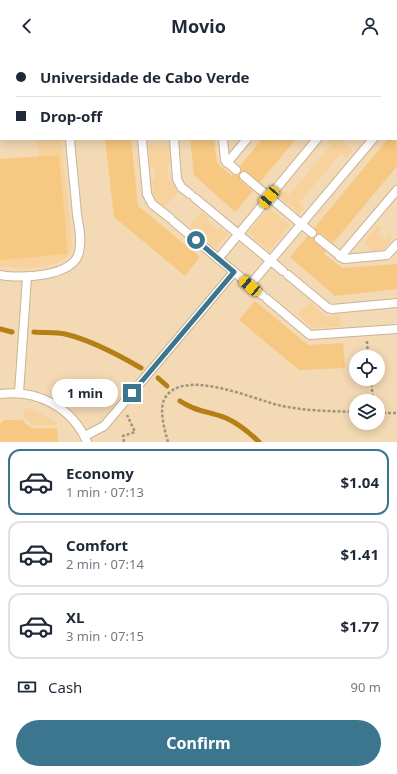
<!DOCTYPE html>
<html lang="en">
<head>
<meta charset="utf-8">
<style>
	body { margin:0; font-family:"Noto Sans",sans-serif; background:#f2f2f3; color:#1f2937; height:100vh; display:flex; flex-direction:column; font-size:15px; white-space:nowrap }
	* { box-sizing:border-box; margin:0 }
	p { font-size:13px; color:#747a83 }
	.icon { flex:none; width:22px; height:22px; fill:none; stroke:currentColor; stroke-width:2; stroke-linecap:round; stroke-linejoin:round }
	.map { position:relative; height:390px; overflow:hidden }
	.details { display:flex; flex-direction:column; background:#fff; flex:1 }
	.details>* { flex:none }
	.hud { position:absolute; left:0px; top:0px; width:397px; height:88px; box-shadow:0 2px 10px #0003; display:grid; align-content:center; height:88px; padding:0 16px; background:#fff }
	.fabs { position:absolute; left:349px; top:298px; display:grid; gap:8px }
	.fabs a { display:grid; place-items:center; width:36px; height:36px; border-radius:50%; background:#fff; box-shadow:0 2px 10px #0003; font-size:20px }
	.end { position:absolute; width:18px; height:18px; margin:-9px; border:5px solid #3b768e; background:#fff; box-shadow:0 0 0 2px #fff }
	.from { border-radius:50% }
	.bubble { position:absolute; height:28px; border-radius:14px; background:#fff; box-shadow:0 2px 10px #0003; font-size:13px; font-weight:700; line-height:28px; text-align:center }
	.car { position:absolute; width:12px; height:24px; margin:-12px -6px; border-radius:5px; box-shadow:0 0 3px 1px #0007; background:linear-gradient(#f5c518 24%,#345 0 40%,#f5c518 0 76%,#345 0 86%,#f5c518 0) }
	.hud b { display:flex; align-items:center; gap:14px; height:38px; font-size:15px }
	.hud b+b { border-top:1px solid #e0e1e3 }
	.hud i { width:10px; height:10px; background:#1f2937 }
	ul { padding:7px 0 0; list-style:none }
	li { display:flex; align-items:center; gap:12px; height:66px; margin:0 8px 6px; padding:0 8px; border:2px solid #e0e1e3; border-radius:12px }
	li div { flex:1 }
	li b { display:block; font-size:15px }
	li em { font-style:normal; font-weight:700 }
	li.on { border-color:#3b768e }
	li>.icon { width:36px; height:36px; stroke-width:1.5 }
	.pay { display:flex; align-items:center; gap:10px; height:44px; padding:0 16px; font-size:15px }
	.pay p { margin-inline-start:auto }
	.button { display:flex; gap:8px; margin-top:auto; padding:8px 16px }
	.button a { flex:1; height:46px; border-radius:24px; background:#3b768e; color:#fff; font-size:16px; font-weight:700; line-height:46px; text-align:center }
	header { display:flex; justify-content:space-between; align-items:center; height:52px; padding:0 16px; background:#fff; font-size:18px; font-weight:700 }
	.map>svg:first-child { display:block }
	.built { fill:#f3d9b4; fill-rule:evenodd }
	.green { fill:#f7d29c }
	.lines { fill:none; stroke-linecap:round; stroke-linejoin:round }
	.stream { stroke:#b67f15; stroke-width:5 }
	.building { fill:#f7c882 }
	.service-casing { stroke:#c9b497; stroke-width:10 }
	.path { stroke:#a3937d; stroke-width:2.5; stroke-dasharray:3 2; stroke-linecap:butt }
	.service { stroke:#fff; stroke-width:8 }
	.service-bridge-casing { stroke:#c9b497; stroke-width:10; stroke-linecap:butt }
	.service-bridge { stroke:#fff; stroke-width:8 }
	.route { stroke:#3b768e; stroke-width:5 }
</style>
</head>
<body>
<header><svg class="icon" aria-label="back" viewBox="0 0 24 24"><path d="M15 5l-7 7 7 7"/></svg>Movio<svg class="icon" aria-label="person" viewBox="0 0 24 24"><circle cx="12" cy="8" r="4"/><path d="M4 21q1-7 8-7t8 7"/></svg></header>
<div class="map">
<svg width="397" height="390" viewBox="0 0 397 390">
	<rect width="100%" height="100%" fill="#f8e2c4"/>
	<path class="built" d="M0 0H397V390H0ZM1 1H396V87H1ZM356 305H378V327H356ZM356 349H378V371H356Z"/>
	<g class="green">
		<path d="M37 87H61L71 183C71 188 73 194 71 199 64 218 16 218 0 214V208L68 202 59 103 39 104Z"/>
		<polygon points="326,87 339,87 353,98 347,105 341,101 299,151 304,156 299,162 278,144 283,139 289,143 331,93 326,88"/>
		<path d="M169 93 170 113H167L168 127H171L174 135 178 141 164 155C154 148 153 140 152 129L155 128 154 115 150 114 149 94Z"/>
		<polygon points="269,156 290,173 269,199 248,181"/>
		<polygon points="202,160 208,165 206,168 217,177 219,175 228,182 215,197 206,190 208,187 198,178 195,181 189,175"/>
		<path d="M378 173 381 176 377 182 385 188 389 183 393 186C389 191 385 198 379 200 371 202 364 193 367 186 370 181 374 177 378 173Z"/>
		<polygon points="310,250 326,265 340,263 341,274 313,276 298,263"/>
		<path d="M24 356C37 358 48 364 58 373H32L24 365Z"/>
	</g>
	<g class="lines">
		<g class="stream">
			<polyline points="0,277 12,280"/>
			<path d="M34 280C44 281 55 280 65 282 91 288 117 302 141 316"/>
			<polyline points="158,326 167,334"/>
			<path d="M180 349C196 360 209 359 226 366 239 372 250 381 259 390"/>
		</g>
	</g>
	<g class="building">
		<polygon points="105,87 131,87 138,154 200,205 185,224 114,165"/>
		<polygon points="190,87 214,87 217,111 232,124 233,122 239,123 240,128 253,139 235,160 194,123"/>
		<polygon points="262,87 296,87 260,130 247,120 241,119 240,114"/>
		<polygon points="388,87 397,87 397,114 333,191 322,182 317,182 315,176 319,170"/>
		<polygon points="59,103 68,202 0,208 0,107"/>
		<polygon points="308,184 314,186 315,191 326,199 324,202 342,216 397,212 397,237 335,244 290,205"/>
		<polygon points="255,249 308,293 343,291 345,316 299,318 239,268"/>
		<polygon points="4,368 22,368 31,376 57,376 58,390 0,390 0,372"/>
	</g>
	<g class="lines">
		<g class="service-casing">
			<g id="service">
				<polyline points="27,0 27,1"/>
				<polyline points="278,0 278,1"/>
				<polyline points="346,0 347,1"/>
				<polyline points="202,1 204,0"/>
				<polyline points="0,25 1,25"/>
				<polyline points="396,43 397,44"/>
				<polyline points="396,77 397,76"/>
				<polyline points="0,82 1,82"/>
				<polyline points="142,87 147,142 152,152 170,166"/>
				<polyline points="174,87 177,127 181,135 190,142"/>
				<polyline points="223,87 225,108 236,118"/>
				<polyline points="227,111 247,87"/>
				<polyline points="244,124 312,181"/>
				<polyline points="195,146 283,219"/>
				<polyline points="174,170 262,243"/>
				<polyline points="319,187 344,207 387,203 397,192"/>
				<polyline points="340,205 397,138"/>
				<polyline points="218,207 317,87"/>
				<path d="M0 223C20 227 74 225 79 200 82 188 79 174 77 163 75 138 72 112 70 87"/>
				<polyline points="288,223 328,256 332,257 397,251"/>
				<polyline points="250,233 373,87"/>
				<polyline points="267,247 310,283 397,277"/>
				<polyline points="170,296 234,220"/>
				<polyline points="19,341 27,225"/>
				<path d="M0 342C37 337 72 355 87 390"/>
				<polyline points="85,384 104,374"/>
			</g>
		</g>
		<g class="path">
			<polyline points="367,289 368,305"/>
			<polyline points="371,327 373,349"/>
			<polyline points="68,349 81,331 99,347 109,337 115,343"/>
			<polyline points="378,361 397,361"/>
			<polyline points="124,390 123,384 135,380 127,363"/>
			<path d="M168 390C165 380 159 358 164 348 180 314 253 347 278 353 303 359 330 359 356 360"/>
		</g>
		<use href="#service" class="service"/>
		<g class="service-bridge-casing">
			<polyline id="service-bridge" points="104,374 170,296"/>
		</g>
		<use href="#service-bridge" class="service-bridge"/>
	</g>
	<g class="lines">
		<polyline class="route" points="132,341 234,220 196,188"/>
	</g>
</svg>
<div class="fabs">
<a><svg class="icon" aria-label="locate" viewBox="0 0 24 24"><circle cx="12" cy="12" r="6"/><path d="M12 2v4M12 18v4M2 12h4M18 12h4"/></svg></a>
<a><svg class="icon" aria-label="layers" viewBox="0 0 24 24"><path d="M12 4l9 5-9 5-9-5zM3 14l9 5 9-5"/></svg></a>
</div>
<i class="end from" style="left:196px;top:188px"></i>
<i class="end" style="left:132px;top:341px"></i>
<div class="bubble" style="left:52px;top:327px;width:66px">1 min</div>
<i class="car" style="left:269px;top:145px;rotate:220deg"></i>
<i class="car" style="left:250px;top:234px;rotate:310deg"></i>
<div class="hud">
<b><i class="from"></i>Universidade de Cabo Verde</b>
<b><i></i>Drop-off</b>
</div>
</div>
<section class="details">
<ul>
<li class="on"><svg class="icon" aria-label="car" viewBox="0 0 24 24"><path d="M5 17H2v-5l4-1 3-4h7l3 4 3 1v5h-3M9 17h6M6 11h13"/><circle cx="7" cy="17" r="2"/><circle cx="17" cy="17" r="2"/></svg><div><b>Economy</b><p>1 min · 07:13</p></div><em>$1.04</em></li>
<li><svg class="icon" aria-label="car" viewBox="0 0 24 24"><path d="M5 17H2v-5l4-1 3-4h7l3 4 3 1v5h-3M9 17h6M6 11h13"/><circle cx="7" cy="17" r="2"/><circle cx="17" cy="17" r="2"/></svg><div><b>Comfort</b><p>2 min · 07:14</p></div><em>$1.41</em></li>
<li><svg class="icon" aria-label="car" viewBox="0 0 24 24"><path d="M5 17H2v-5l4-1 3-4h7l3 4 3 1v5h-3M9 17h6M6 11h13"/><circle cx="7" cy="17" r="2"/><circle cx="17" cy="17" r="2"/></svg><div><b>XL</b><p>3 min · 07:15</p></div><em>$1.77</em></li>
</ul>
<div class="pay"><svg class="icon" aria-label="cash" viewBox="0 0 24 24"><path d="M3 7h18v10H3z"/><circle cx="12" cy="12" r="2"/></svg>Cash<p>90 m</p></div>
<div class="button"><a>Confirm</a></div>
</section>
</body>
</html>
